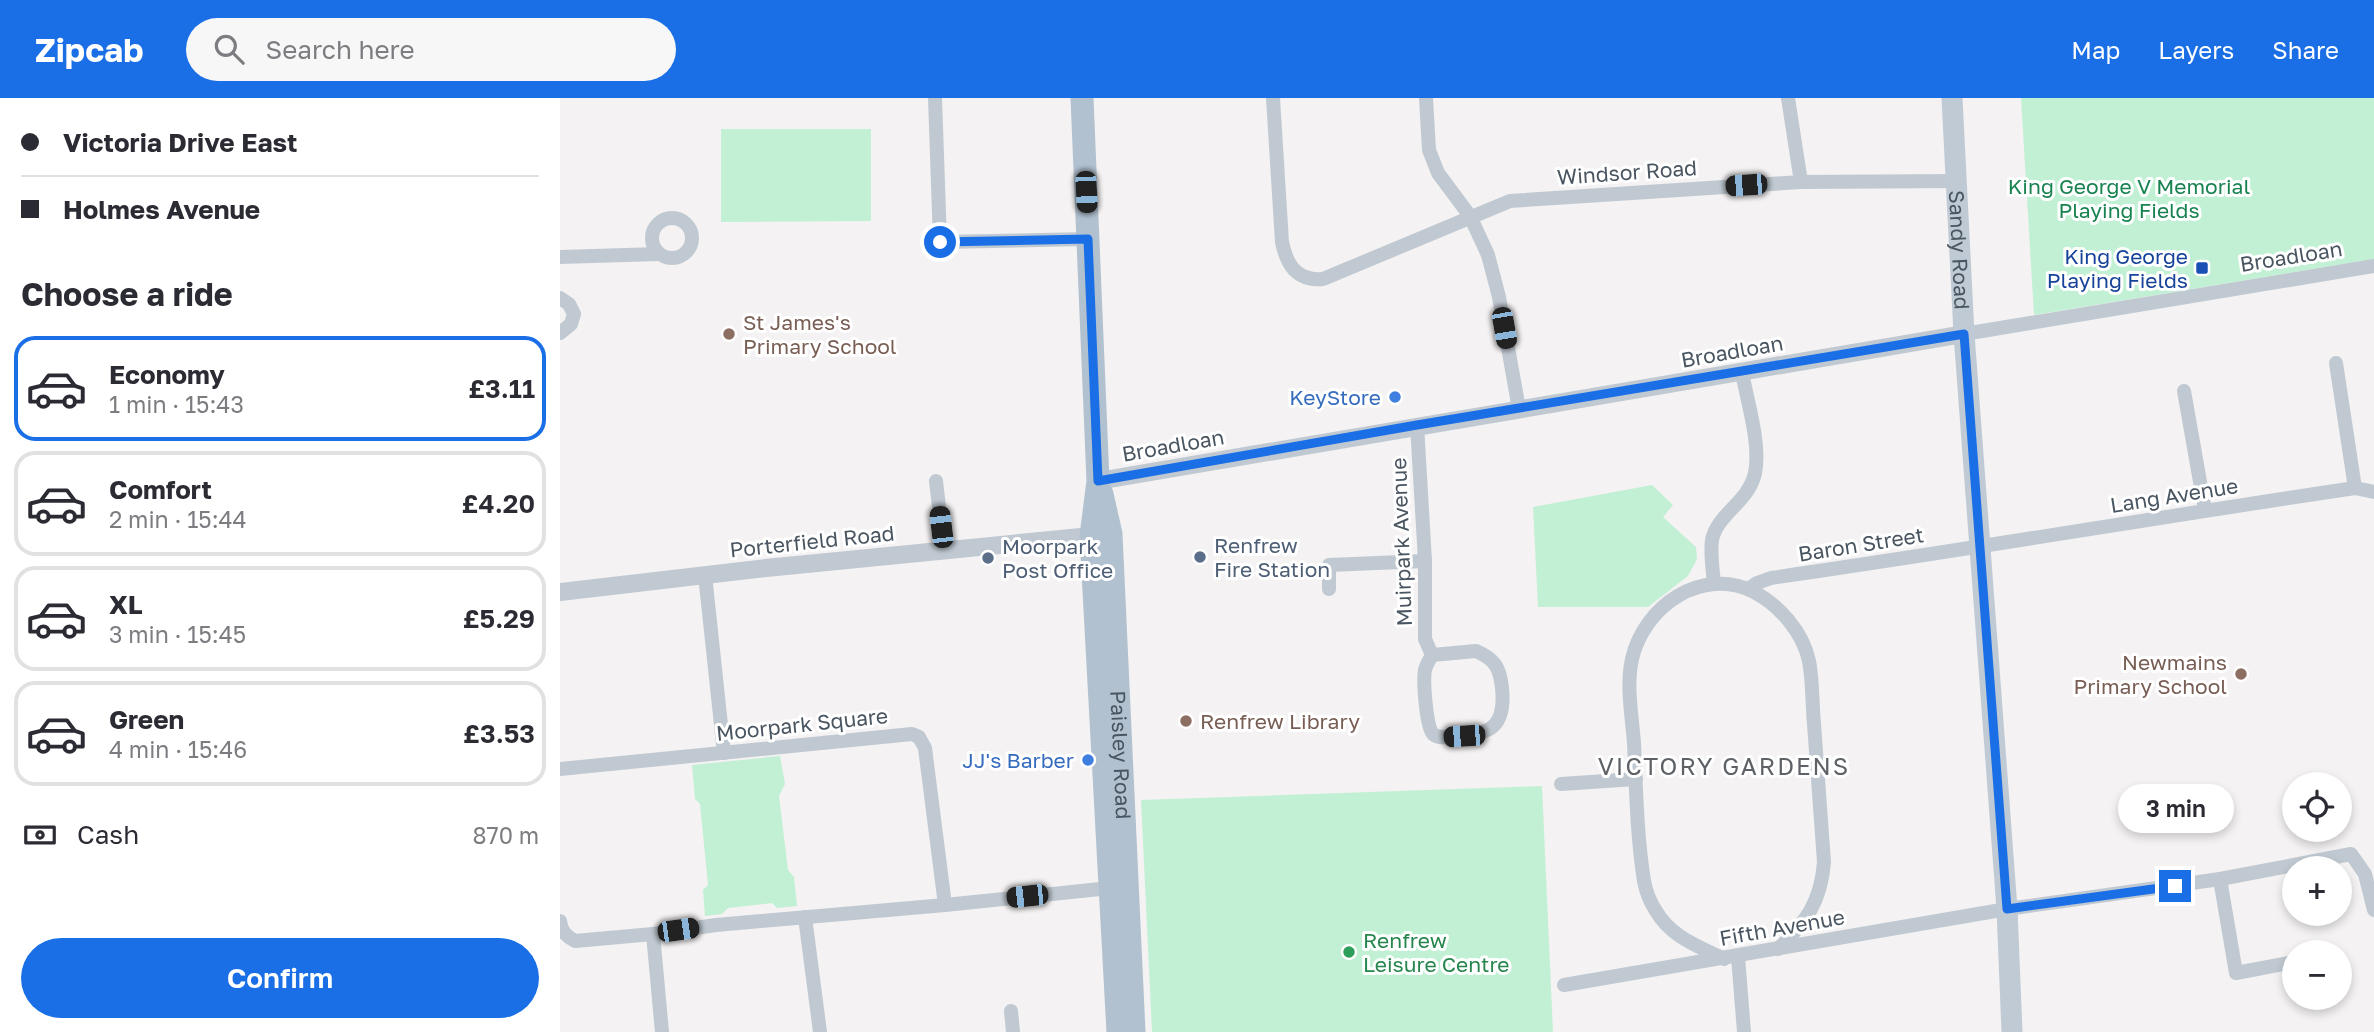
<!DOCTYPE html>
<html lang="en">
<head>
<meta charset="utf-8">
<style>
	body { margin:0; font-family:"Golos Text",sans-serif; background:#f7f7f7; color:#2b2b33; height:100vh; display:flex; flex-direction:column; font-size:26px; white-space:nowrap }
	* { box-sizing:border-box; margin:0 }
	p { font-size:23px; color:#7c7c81 }
	.icon { flex:none; width:38px; height:38px; fill:none; stroke:currentColor; stroke-width:2; stroke-linecap:round; stroke-linejoin:round }
	.map { position:relative; flex:1; overflow:hidden }
	.side { display:flex; flex-direction:column; background:#fff; width:560px }
	.side>* { flex:none }
	.guide { display:grid; align-content:center; height:154px; padding:0 21px; background:#fff }
	.controls { position:absolute; left:1722px; top:674px; display:grid; gap:14px }
	.controls a { display:grid; place-items:center; width:70px; height:70px; border-radius:50%; background:#fff; box-shadow:0 4px 10px #0003; font-size:35px }
	.end { position:absolute; width:32px; height:32px; margin:-16px; border:9px solid #1a6fe6; background:#fff; box-shadow:0 0 0 4px #fff }
	.from { border-radius:50% }
	.bubble { position:absolute; height:49px; border-radius:24px; background:#fff; box-shadow:0 4px 10px #0003; font-size:23px; font-weight:600; line-height:49px; text-align:center }
	.car { position:absolute; width:21px; height:42px; margin:-21px -10px; border-radius:9px; box-shadow:0 0 5px 2px #0007; background:linear-gradient(#222 24%,#8ab4d8 0 40%,#222 0 76%,#8ab4d8 0 86%,#222 0) }
	.guide b { display:flex; align-items:center; gap:24px; height:66px; font-size:26px }
	.guide b+b { border-top:2px solid #e1e1e2 }
	.guide i { width:18px; height:18px; background:#2b2b33 }
	ul { padding:0; list-style:none }
	li { display:flex; align-items:center; gap:21px; height:105px; margin:0 14px 10px; padding:0 7px; border:4px solid #e1e1e2; border-radius:21px }
	li div { flex:1 }
	li b { display:block; font-size:26px }
	li em { font-style:normal; font-weight:600 }
	li.selected { border-color:#1a6fe6 }
	li>.icon { width:63px; height:63px; stroke-width:1.5 }
	h2 { padding:0 21px; font-size:32px; line-height:84px }
	.pay { display:flex; align-items:center; gap:18px; height:77px; padding:0 21px; font-size:26px }
	.pay p { margin-inline-start:auto }
	.button { display:flex; gap:14px; margin-top:auto; padding:14px 21px }
	.button a { flex:1; height:80px; border-radius:42px; background:#1a6fe6; color:#fff; font-size:28px; font-weight:600; line-height:80px; text-align:center }
	header { display:flex; align-items:center; gap:42px; box-sizing:border-box; height:98px; padding:0 35px; background:#1a6fe6; color:#fff }
	header strong { font-size:33px }
	nav { display:flex; gap:38px; margin-inline-start:auto; font-size:24px }
	.search { width:490px; height:63px; background:#f7f7f7; display:flex; align-items:center; gap:18px; box-sizing:border-box; padding:0 24px; border-radius:38px; color:#7c7c81; font-size:26px }
	main { display:flex; flex:1; min-height:0 }
	.map>svg:first-child { display:block }
	.green { fill:#c2f0d5 }
	.lines { fill:none; stroke-linecap:round; stroke-linejoin:round }
	.minor { stroke:#c0c9d1; stroke-width:14 }
	.tertiary { stroke:#c0c9d1; stroke-width:18 }
	.secondary { stroke:#c0cad5; stroke-width:21 }
	.primary { stroke:#b2c1d0; stroke-width:23 }
	.route { stroke:#1a6fe6; stroke-width:9 }
	.transit-dot { fill:#1a4fb4; stroke:#fff; stroke-width:2.5 }
	.education-dot { fill:#8d6e63; stroke:#fff; stroke-width:2.5 }
	.shop-dot { fill:#3f7fe0; stroke:#fff; stroke-width:2.5 }
	.service-dot { fill:#5c6f8a; stroke:#fff; stroke-width:2.5 }
	.leisure-dot { fill:#2e9e5b; stroke:#fff; stroke-width:2.5 }
	.labels { text-anchor:middle; dominant-baseline:central; stroke-width:6; stroke-linejoin:round; paint-order:stroke }
	.street-label { font-size:21px; fill:#495560; stroke:#fff }
	.park-label { font-size:21px; fill:#188350; stroke:#fff }
	.transit-label { font-size:21px; fill:#164399; stroke:#fff; text-anchor:end }
	.education-label { font-size:21px; fill:#785e54; stroke:#fff; text-anchor:start }
	.shop-label { font-size:21px; fill:#366cbe; stroke:#fff; text-anchor:end }
	.service-label { font-size:21px; fill:#4e5e75; stroke:#fff; text-anchor:start }
	.leisure-label { font-size:21px; fill:#27864d; stroke:#fff; text-anchor:start }
	.quarter-label { font-size:24px; letter-spacing:2px; fill:#5e6267; stroke:#fff }
</style>
</head>
<body>
<header>
<strong>Zipcab</strong>
<div class="search"><svg class="icon" aria-label="search" viewBox="0 0 24 24"><circle cx="10" cy="10" r="6"/><path d="M15 15l6 6"/></svg>Search here</div>
<nav><a>Map</a><a>Layers</a><a>Share</a></nav>
</header>
<main>
<section class="side">
<div class="guide">
<b><i class="from"></i>Victoria Drive East</b>
<b><i></i>Holmes Avenue</b>
</div>
<h2>Choose a ride</h2>
<ul>
<li class="selected"><svg class="icon" aria-label="car" viewBox="0 0 24 24"><path d="M5 17H2v-5l4-1 3-4h7l3 4 3 1v5h-3M9 17h6M6 11h13"/><circle cx="7" cy="17" r="2"/><circle cx="17" cy="17" r="2"/></svg><div><b>Economy</b><p>1 min · 15:43</p></div><em>£3.11</em></li>
<li><svg class="icon" aria-label="car" viewBox="0 0 24 24"><path d="M5 17H2v-5l4-1 3-4h7l3 4 3 1v5h-3M9 17h6M6 11h13"/><circle cx="7" cy="17" r="2"/><circle cx="17" cy="17" r="2"/></svg><div><b>Comfort</b><p>2 min · 15:44</p></div><em>£4.20</em></li>
<li><svg class="icon" aria-label="car" viewBox="0 0 24 24"><path d="M5 17H2v-5l4-1 3-4h7l3 4 3 1v5h-3M9 17h6M6 11h13"/><circle cx="7" cy="17" r="2"/><circle cx="17" cy="17" r="2"/></svg><div><b>XL</b><p>3 min · 15:45</p></div><em>£5.29</em></li>
<li><svg class="icon" aria-label="car" viewBox="0 0 24 24"><path d="M5 17H2v-5l4-1 3-4h7l3 4 3 1v5h-3M9 17h6M6 11h13"/><circle cx="7" cy="17" r="2"/><circle cx="17" cy="17" r="2"/></svg><div><b>Green</b><p>4 min · 15:46</p></div><em>£3.53</em></li>
</ul>
<div class="pay"><svg class="icon" aria-label="cash" viewBox="0 0 24 24"><path d="M3 7h18v10H3z"/><circle cx="12" cy="12" r="2"/></svg>Cash<p>870 m</p></div>
<div class="button"><a>Confirm</a></div>
</section>
<div class="map">
<svg width="1814" height="934" viewBox="0 0 1814 934">
	<rect width="100%" height="100%" fill="#f4f2f2"/>
	<g class="green">
		<polygon points="1461,0 1814,0 1814,161 1474,217"/>
		<polygon points="161,31 311,31 311,123 161,124"/>
		<polygon points="1092,387 1113,407 1103,419 1136,449 1137,461 1128,478 1088,509 978,509 973,409"/>
		<polygon points="220,658 225,686 219,698 228,772 234,779 237,808 217,810 212,805 168,810 162,816 145,818 143,792 148,787 140,706 135,701 132,667"/>
		<polygon points="982,688 993,934 592,934 581,702"/>
	</g>
	<g class="lines">
		<g class="minor">
			<polyline points="375,0 380,144 528,141"/>
			<path d="M713 0 722 144C727 168 737 183 763 181L950 103 1241 84 1397 83"/>
			<polyline points="866,0 869,52 878,75 910,118 928,157 939,199 959,311"/>
			<polyline points="1228,0 1241,84"/>
			<circle cx="112" cy="140" r="20"/>
			<polyline points="0,159 99,156"/>
			<polyline points="0,200 9,206 14,216 11,226 0,235"/>
			<polyline points="1404,236 1814,168"/>
			<polyline points="1776,265 1795,390"/>
			<polyline points="1624,293 1645,412"/>
			<polyline points="857,327 865,463 865,541 872,557"/>
			<polyline points="376,383 384,452"/>
			<polyline points="145,477 164,655"/>
			<path d="M1154 486C1153 472 1150 456 1152 442 1157 416 1189 404 1195 375 1201 346 1187 303 1182 274"/>
			<polyline points="769,491 769,467 865,463"/>
			<path d="M1188 491 1197 485 1211 480C1406 452 1600 419 1795 390L1814 394"/>
			<path d="M916 553C935 561 940 570 942 590 946 629 930 637 895 638 888 639 879 641 873 636 866 628 863 583 865 572 866 567 870 561 872 557Z"/>
			<path d="M0 671 352 636 359 639 365 650 385 807 156 827 93 836 15 843C6 838 1 833 0 823"/>
			<polyline points="1001,686 1076,681"/>
			<polyline points="1660,781 1676,875 1734,864"/>
			<polyline points="385,807 550,790 556,785"/>
			<polyline points="245,819 260,934"/>
			<polyline points="93,836 102,934"/>
			<polyline points="1178,859 1184,934"/>
			<path d="M1164 861C1138 848 1111 839 1096 813 1090 804 1086 794 1084 783 1077 739 1076 690 1074 645 1072 618 1066 588 1072 561 1084 508 1142 468 1194 494 1219 507 1243 534 1249 563 1253 583 1252 606 1254 626 1257 672 1261 718 1264 764 1261 804 1246 824 1218 851"/>
			<polyline points="1004,887 1447,811 1660,781 1791,756 1805,776 1814,812"/>
			<polyline points="451,913 453,934"/>
		</g>
		<g class="tertiary">
			<polyline points="538,383 1404,236"/>
			<polyline points="0,494 206,470 541,437"/>
		</g>
		<path class="secondary" id="s1" d="M1392 0 1404 236 1447 811 1452 934"/>
		<g class="primary">
			<polyline points="522,0 538,383 531,438 558,934"/>
			<path id="s2" d="M542 396 551 436 574 934"/>
		</g>
	</g>
	<g class="lines">
		<polyline class="route" points="380,144 528,141 538,383 857,327 1404,236 1447,811 1615,788"/>
	</g>
	<rect class="transit-dot" x="1635" y="163" width="14" height="14" rx="3.5"/>
	<g class="education-dot">
		<circle cx="169" cy="236" r="7"/>
		<circle cx="1681" cy="576" r="7"/>
		<circle cx="626" cy="623" r="7"/>
	</g>
	<g class="shop-dot">
		<circle cx="835" cy="299" r="7"/>
		<circle cx="528" cy="662" r="7"/>
	</g>
	<g class="service-dot">
		<circle cx="640" cy="459" r="7"/>
		<circle cx="428" cy="460" r="7"/>
	</g>
	<circle class="leisure-dot" cx="789" cy="854" r="7"/>
	<g class="labels">
		<g class="street-label">
			<text transform="translate(1067 74) rotate(-4)">Windsor Road</text>
			<text stroke="none"><textPath href="#s1" startOffset="152">Sandy Road</textPath></text>
			<text transform="translate(1731 158) rotate(-9)">Broadloan</text>
			<text transform="translate(1172 253) rotate(-10)">Broadloan</text>
			<text transform="translate(613 347) rotate(-10)">Broadloan</text>
			<text transform="translate(1614 397) rotate(-9)">Lang Avenue</text>
			<text transform="translate(252 443) rotate(-6)">Porterfield Road</text>
			<text transform="translate(841 444) rotate(-92)">Muirpark Avenue</text>
			<text transform="translate(1301 446) rotate(-9)">Baron Street</text>
			<text transform="translate(242 626) rotate(-6)">Moorpark Square</text>
			<text stroke="none"><textPath href="#s2" startOffset="262">Paisley Road</textPath></text>
			<text transform="translate(1222 829) rotate(-10)">Fifth Avenue</text>
		</g>
		<g class="park-label">
			<text x="1569" y="88">King George V Memorial<tspan x="1569" dy="24">Playing Fields</tspan></text>
		</g>
		<g class="transit-label">
			<text x="1628" y="158">King George<tspan x="1628" dy="24">Playing Fields</tspan></text>
		</g>
		<g class="education-label">
			<text x="183" y="224">St James's<tspan x="183" dy="24">Primary School</tspan></text>
			<text x="1667" y="564" text-anchor="end">Newmains<tspan x="1667" dy="24">Primary School</tspan></text>
			<text x="640" y="623">Renfrew Library</text>
		</g>
		<g class="shop-label">
			<text x="821" y="299">KeyStore</text>
			<text x="514" y="662">JJ's Barber</text>
		</g>
		<g class="service-label">
			<text x="654" y="447">Renfrew<tspan x="654" dy="24">Fire Station</tspan></text>
			<text x="442" y="448">Moorpark<tspan x="442" dy="24">Post Office</tspan></text>
		</g>
		<g class="leisure-label">
			<text x="803" y="842">Renfrew<tspan x="803" dy="24">Leisure Centre</tspan></text>
		</g>
		<g class="quarter-label">
			<text x="1164" y="667">VICTORY GARDENS</text>
		</g>
	</g>
</svg>
<div class="controls">
<a><svg class="icon" aria-label="locate" viewBox="0 0 24 24"><circle cx="12" cy="12" r="6"/><path d="M12 2v4M12 18v4M2 12h4M18 12h4"/></svg></a>
<a>+</a>
<a>−</a>
</div>
<i class="end from" style="left:380px;top:144px"></i>
<i class="end" style="left:1615px;top:788px"></i>
<div class="bubble" style="left:1558px;top:686px;width:116px">3 min</div>
<i class="car" style="left:1186px;top:87px;rotate:266deg"></i>
<i class="car" style="left:526px;top:94px;rotate:177deg"></i>
<i class="car" style="left:944px;top:230px;rotate:170deg"></i>
<i class="car" style="left:381px;top:429px;rotate:353deg"></i>
<i class="car" style="left:904px;top:638px;rotate:266deg"></i>
<i class="car" style="left:467px;top:798px;rotate:264deg"></i>
<i class="car" style="left:118px;top:832px;rotate:82deg"></i>
</div>
</main>
</body>
</html>
